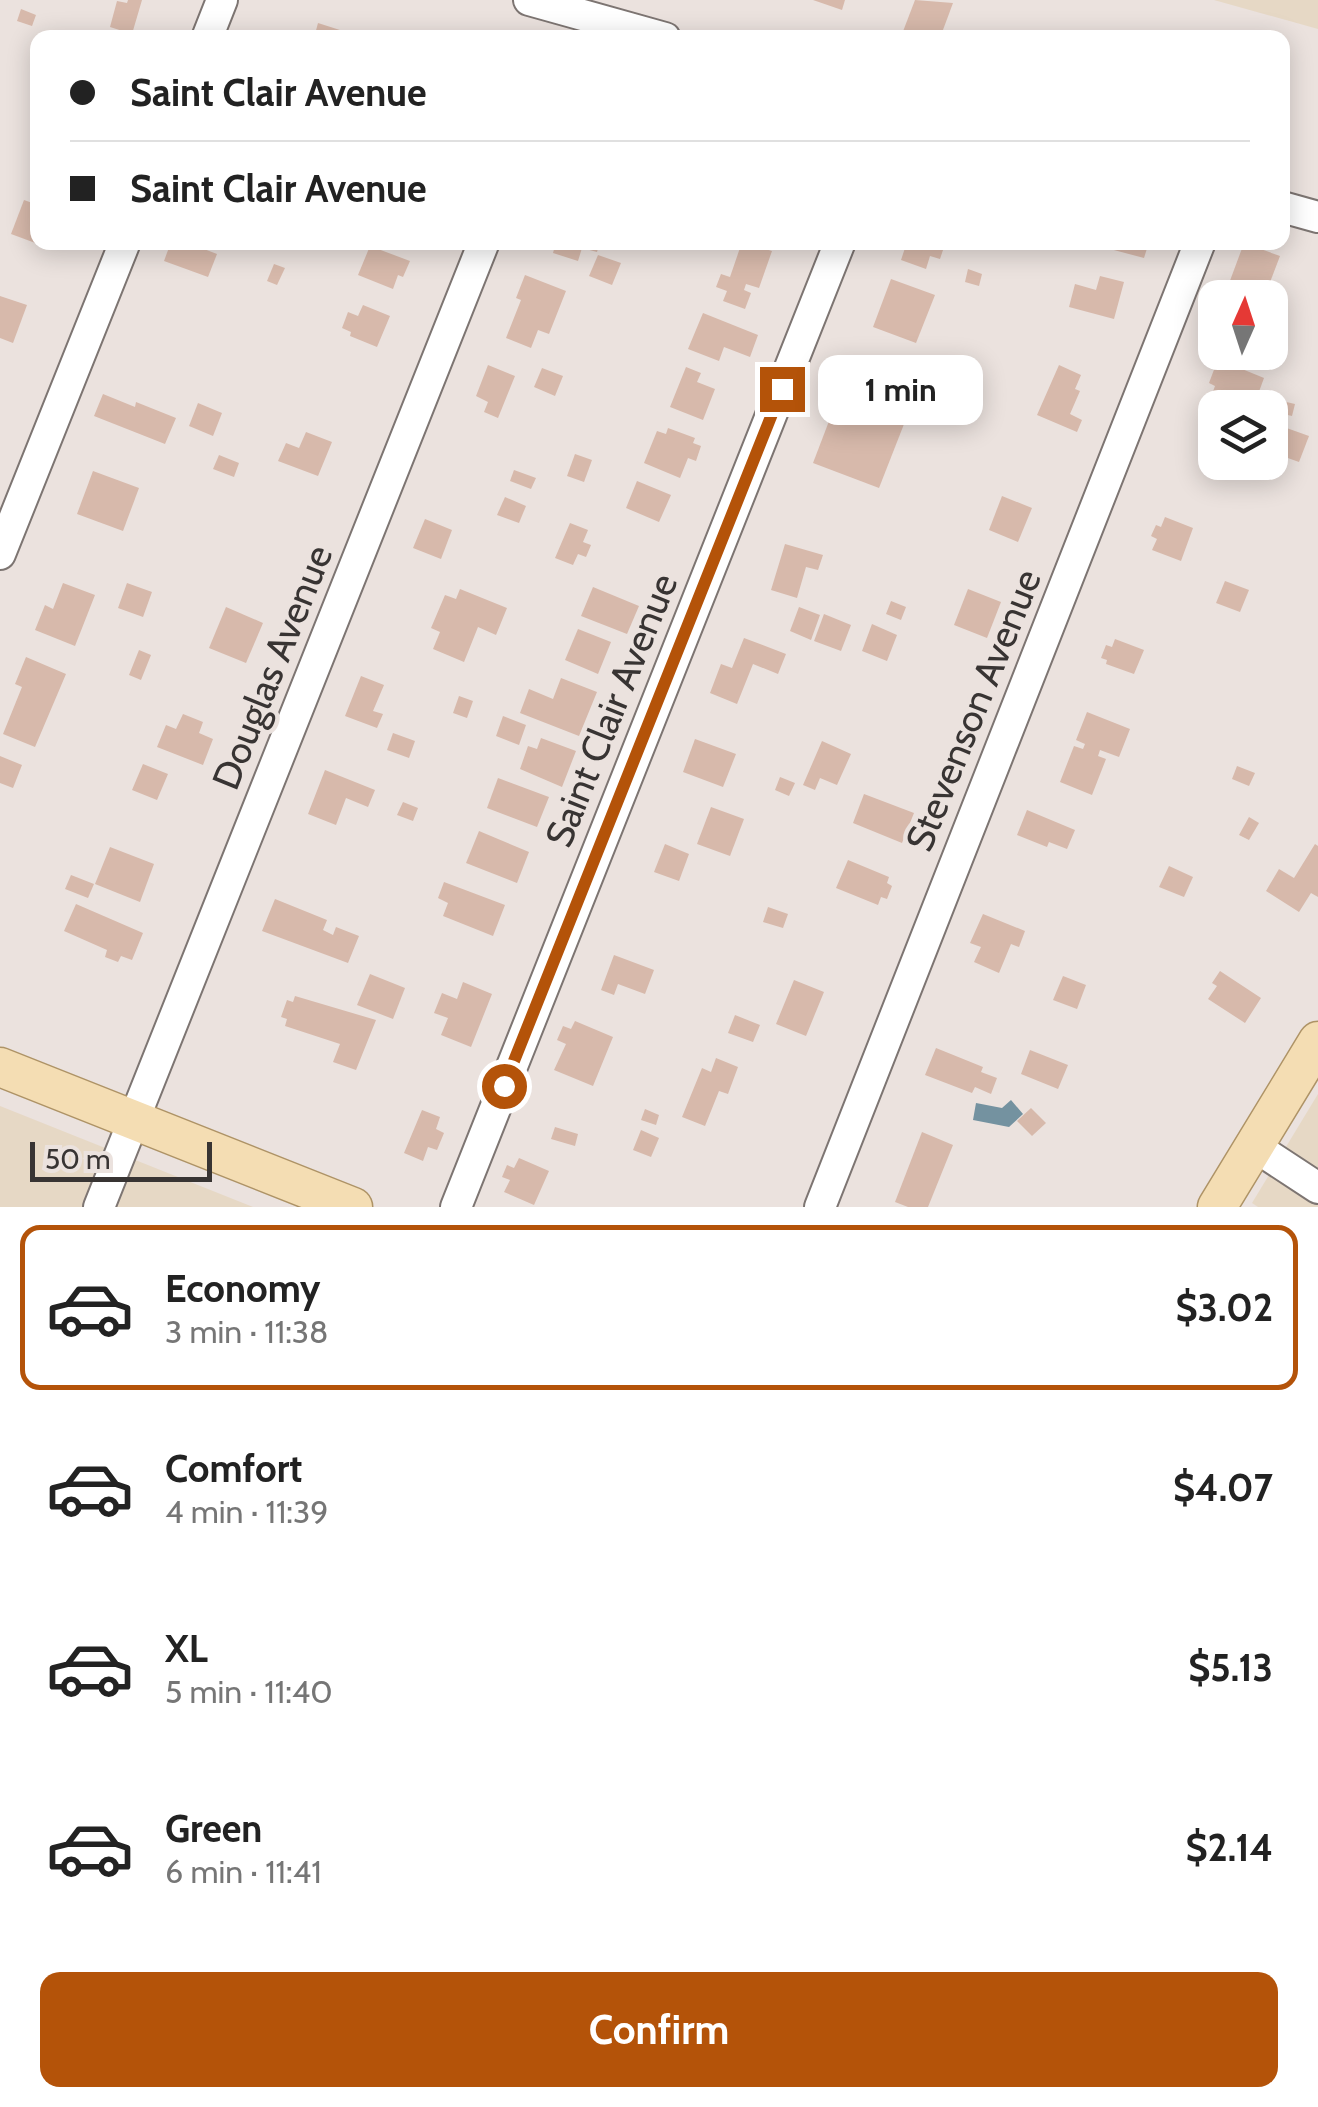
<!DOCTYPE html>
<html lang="en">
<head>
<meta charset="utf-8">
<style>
	body { margin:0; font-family:Cabin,sans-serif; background:#f6f6f6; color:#222; height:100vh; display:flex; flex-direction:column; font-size:38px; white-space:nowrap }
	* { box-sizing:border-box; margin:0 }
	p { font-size:32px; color:#767676 }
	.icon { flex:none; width:55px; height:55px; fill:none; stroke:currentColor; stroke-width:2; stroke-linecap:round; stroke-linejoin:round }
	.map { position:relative; height:1207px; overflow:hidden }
	.details { display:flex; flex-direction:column; background:#fff; flex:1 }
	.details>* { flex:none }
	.banner { position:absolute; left:30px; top:30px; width:1260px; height:220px; border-radius:20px; box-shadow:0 5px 25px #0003; display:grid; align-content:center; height:220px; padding:0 40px; background:#fff }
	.needle { width:65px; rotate:3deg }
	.fabs { position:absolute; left:1198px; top:280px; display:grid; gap:20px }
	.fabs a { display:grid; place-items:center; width:90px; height:90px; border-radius:20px; background:#fff; box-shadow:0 5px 25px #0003; font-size:50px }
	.scale { position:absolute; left:30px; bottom:25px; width:182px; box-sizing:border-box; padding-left:10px; border:5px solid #383433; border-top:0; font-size:28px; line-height:35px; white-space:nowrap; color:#383433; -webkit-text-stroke:8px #ebe2de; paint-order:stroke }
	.end { position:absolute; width:45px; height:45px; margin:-22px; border:12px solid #b45309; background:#fff; box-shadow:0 0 0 5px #fff }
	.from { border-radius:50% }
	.bubble { position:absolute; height:70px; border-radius:20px; background:#fff; box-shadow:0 5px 25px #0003; font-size:32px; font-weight:700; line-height:70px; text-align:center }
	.banner b { display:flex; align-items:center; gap:35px; height:95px; font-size:38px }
	.banner b+b { border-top:2px solid #e0e0e0 }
	.banner i { width:25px; height:25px; background:#222 }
	ul { padding:18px 0 0; list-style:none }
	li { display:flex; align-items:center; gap:30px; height:165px; margin:0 20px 15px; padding:0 20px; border:5px solid transparent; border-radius:20px }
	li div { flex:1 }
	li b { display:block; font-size:38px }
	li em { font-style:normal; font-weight:700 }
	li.current { border-color:#b45309 }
	li>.icon { width:90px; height:90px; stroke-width:1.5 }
	.action { display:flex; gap:20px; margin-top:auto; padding:20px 40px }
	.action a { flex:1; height:115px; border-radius:20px; background:#b45309; color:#fff; font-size:40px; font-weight:700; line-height:115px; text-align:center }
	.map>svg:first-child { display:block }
	.commercial { fill:#e6d8c5 }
	.water { fill:#7492a0 }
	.building { fill:#d7b9ab }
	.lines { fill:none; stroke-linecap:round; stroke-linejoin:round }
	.minor-casing { stroke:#7d7572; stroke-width:34 }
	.major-casing { stroke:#ae9366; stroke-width:41 }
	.minor { stroke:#fff; stroke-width:30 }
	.major { stroke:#f4ddb3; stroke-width:38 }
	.route { stroke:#b45309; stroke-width:12 }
	.labels { text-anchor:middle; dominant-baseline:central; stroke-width:9; stroke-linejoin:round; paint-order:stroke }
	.street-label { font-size:38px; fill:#383433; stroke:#ebe2de }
</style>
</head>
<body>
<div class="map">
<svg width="1318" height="1207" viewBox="0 0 1318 1207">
	<rect width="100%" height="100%" fill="#ebe2de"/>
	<g class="commercial">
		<polygon points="1214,0 1318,0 1318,29"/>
		<polygon points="1318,1094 1318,1207 1258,1207 1252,1203"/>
		<polygon points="0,1106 253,1207 0,1207"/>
	</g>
	<polygon class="water" points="1011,1100 1023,1114 1009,1127 973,1120 976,1103 1002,1108"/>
	<g class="building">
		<polygon points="128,0 142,0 132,34 110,27 117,1 127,3"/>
		<polygon points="813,0 845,0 842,10"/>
		<polygon points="915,0 953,3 940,38 912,38 902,34"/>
		<polygon points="21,9 36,15 32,26 17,21"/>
		<polygon points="318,23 343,31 341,38 314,38"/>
		<polygon points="24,200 38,205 38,244 11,234"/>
		<polygon points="171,242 186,242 217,254 208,277 164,261"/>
		<polygon points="556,242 600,242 597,252 582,248 578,261 553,253"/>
		<polygon points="742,242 772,251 759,288 746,284 744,290 751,293 745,309 723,301 727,291 716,287 721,274 730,277"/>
		<polygon points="907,242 940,242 945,244 940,259 930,256 926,269 901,260"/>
		<polygon points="1112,242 1149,242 1144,258 1110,249"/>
		<polygon points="1244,243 1280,256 1264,298 1230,295 1233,288 1228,286"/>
		<polygon points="370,246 410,261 403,277 398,275 393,289 358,275"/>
		<polygon points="598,255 621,263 612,285 589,276"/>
		<polygon points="274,264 285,268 277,285 267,281"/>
		<polygon points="968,269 982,274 979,286 965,282"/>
		<polygon points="525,275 566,291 549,334 538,330 531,348 506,338 521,300 516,298"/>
		<polygon points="1100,276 1124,282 1114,319 1069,307 1075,284 1096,290"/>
		<polygon points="891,279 935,295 916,343 873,327"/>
		<polygon points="0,296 27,305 13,343 0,338"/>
		<polygon points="363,305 390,316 377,347 350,336 351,332 342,328 348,312 358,316"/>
		<polygon points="703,313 758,335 750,357 724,347 719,361 688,349"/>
		<polygon points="1225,362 1264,378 1253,408 1212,394 1215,386 1209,383 1215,367 1222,369"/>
		<polygon points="488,365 515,376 498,418 484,412 488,402 476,396"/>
		<polygon points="1059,365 1081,375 1075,389 1080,391 1070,414 1082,420 1077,432 1037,415"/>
		<polygon points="686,367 701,373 697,382 715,389 703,420 670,407"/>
		<polygon points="542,368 563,376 555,396 534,387"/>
		<polygon points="103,394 135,407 136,402 176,418 165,444 94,416"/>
		<polygon points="839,395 906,419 879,488 813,463"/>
		<polygon points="1282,401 1295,404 1292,416 1279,413"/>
		<polygon points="198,403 222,413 213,436 189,426"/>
		<polygon points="1281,426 1309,436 1299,462 1271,452"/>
		<polygon points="668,428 695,438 693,443 701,446 696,461 688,458 680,478 644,463 657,431 666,434"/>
		<polygon points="306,432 332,442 318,476 278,461 286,443 299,448"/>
		<polygon points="575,454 592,460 584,482 567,476"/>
		<polygon points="219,455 239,463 234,477 213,469"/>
		<polygon points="514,470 536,478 531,489 510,481"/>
		<polygon points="93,471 139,488 123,531 77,514"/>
		<polygon points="637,481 671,495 659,522 626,508"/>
		<polygon points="1002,496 1032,508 1018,542 989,530"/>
		<polygon points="505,497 526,506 519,523 497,515"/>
		<polygon points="1165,517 1193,528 1181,561 1152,550 1157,539 1151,536 1156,525 1161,527"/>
		<polygon points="425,519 452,530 441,559 413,548"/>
		<polygon points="570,523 588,530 583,542 591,545 586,557 578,554 573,565 555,558"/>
		<polygon points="785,544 823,555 818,570 806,567 797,598 771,590"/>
		<polygon points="1225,581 1249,590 1240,612 1216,603"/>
		<polygon points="63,583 95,595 75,646 35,630 45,605 53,609"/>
		<polygon points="127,583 152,592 143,617 118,608"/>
		<polygon points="593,587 639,606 627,634 581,616"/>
		<polygon points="460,589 507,608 496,635 478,627 464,662 433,649 440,632 431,628 445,595 456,599"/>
		<polygon points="968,589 1001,602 987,638 954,625"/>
		<polygon points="891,601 906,607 901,620 886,614"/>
		<polygon points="226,607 263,623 246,663 209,648"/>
		<polygon points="799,607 820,615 811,640 790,631"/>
		<polygon points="824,614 851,625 841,651 814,641"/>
		<polygon points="872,624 897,635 887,661 862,651"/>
		<polygon points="578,629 611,642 598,674 565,660"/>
		<polygon points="744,638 786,654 778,674 753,664 737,704 710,693 721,664 732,668"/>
		<polygon points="1115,639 1144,650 1134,674 1106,664 1107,660 1101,658 1106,645 1112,647"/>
		<polygon points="139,650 151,655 141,680 129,675"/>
		<polygon points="26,657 66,674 35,747 3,734 22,687 15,684"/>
		<polygon points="361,676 384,685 373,711 383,714 377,728 345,716"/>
		<polygon points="561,678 597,692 579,736 520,713 529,689 553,699"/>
		<polygon points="459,696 473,701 467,718 453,713"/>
		<polygon points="1087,712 1130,729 1119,757 1100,750 1098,756 1106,759 1092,795 1060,782 1074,746 1083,749 1085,744 1076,740"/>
		<polygon points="183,714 203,722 199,733 213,739 203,765 157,747 166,725 176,729"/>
		<polygon points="503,716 526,725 519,745 496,736"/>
		<polygon points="393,733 415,741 409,758 387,750"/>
		<polygon points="541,738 576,751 562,787 520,769 528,746 537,749"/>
		<polygon points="695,739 736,754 723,787 683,772"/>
		<polygon points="822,741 851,754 837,785 820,778 815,790 803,785"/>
		<polygon points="0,756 22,765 13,788 0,783"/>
		<polygon points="143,764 168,774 157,800 132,790"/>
		<polygon points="1237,766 1255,773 1249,786 1232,779"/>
		<polygon points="325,770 375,790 368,807 346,798 336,825 308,814"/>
		<polygon points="780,777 795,783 789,796 775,790"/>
		<polygon points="498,778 549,797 537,827 487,808"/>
		<polygon points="864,794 914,813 902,843 853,823"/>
		<polygon points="403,802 418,808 413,821 397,815"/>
		<polygon points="711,807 744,819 730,856 697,844"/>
		<polygon points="1027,810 1075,830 1067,849 1049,842 1047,847 1017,835"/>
		<polygon points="1249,817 1259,823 1249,840 1239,835"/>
		<polygon points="479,831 529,852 517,883 466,863"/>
		<polygon points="665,844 689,854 679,881 654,872"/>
		<polygon points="1315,844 1318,846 1318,897 1311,893 1299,912 1266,891 1279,869 1294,878"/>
		<polygon points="110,847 154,864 140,902 95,884"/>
		<polygon points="848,860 889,877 887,883 892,886 887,899 881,897 878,905 836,888"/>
		<polygon points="1169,866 1193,877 1184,897 1159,887"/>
		<polygon points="71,875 94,884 88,898 65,889"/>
		<polygon points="444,882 505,905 493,936 443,916 448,903 438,898"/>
		<polygon points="275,899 327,920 323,930 333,935 336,927 359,936 348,963 262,931"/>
		<polygon points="76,904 143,933 132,960 121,956 118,962 105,957 107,950 64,931"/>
		<polygon points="768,907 788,914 783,928 763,922"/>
		<polygon points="983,914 1025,931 1019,947 1011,944 999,973 974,962 981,947 970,943"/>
		<polygon points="614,955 654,970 645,994 618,984 614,995 601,990"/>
		<polygon points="1220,971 1261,998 1245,1023 1208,999 1217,986 1212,983"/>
		<polygon points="370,974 405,988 393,1019 357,1005"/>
		<polygon points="1063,976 1086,985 1077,1009 1053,1000"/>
		<polygon points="794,980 824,992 806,1036 776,1024"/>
		<polygon points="463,982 492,994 471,1047 441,1035 448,1018 434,1013 442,993 457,999"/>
		<polygon points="295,996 376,1020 356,1070 333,1062 340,1044 285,1026 287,1019 281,1017 287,1000 293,1002"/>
		<polygon points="735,1015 760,1025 753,1042 728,1033"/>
		<polygon points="575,1021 613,1037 593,1086 554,1070 566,1044 557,1040 563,1026 571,1029"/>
		<polygon points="936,1048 983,1067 981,1072 997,1078 991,1094 975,1087 972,1093 925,1075"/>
		<polygon points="1030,1050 1068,1065 1058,1089 1021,1074"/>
		<polygon points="716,1058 738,1067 728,1094 719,1091 705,1126 682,1117 702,1068 711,1072"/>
		<polygon points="1031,1108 1046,1123 1032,1136 1017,1121"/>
		<polygon points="645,1109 659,1115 656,1125 641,1120"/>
		<polygon points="422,1110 440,1117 436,1129 444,1133 437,1150 428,1147 423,1161 404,1153"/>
		<polygon points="555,1127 578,1134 575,1146 551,1139"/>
		<polygon points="641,1130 659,1138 651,1157 633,1150"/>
		<polygon points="922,1132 953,1145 928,1207 908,1207 895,1202"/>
		<polygon points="519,1158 549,1171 534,1205 504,1192 510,1180 502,1177 507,1165 514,1168"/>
	</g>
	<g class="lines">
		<g class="minor-casing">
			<g id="minor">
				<polyline points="529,0 665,38"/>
				<polyline points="207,38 222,0"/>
				<polyline points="1282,207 1318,217"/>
				<polyline points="0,554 125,242"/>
				<polyline points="1254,1146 1318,1188"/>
				<polyline points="99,1207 484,242"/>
				<polyline points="456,1207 840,242"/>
				<polyline points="820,1207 1200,242"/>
			</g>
		</g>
		<g class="major-casing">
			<g id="major">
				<polyline points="0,1067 353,1207"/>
				<polyline points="1217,1207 1318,1041"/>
			</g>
		</g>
		<use href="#minor" class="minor"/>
		<use href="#major" class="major"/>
	</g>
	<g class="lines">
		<polyline class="route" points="504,1086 782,389"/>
	</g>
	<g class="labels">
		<g class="street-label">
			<text transform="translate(272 667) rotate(-68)">Douglas Avenue</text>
			<text transform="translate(611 710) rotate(-68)">Saint Clair Avenue</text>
			<text transform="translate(973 710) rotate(-68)">Stevenson Avenue</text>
		</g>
	</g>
</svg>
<div class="fabs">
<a><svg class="needle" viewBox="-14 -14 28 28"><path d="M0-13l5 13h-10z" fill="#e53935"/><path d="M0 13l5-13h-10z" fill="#767676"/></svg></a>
<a><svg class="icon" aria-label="layers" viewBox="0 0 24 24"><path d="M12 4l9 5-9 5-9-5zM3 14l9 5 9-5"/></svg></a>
</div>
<div class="scale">50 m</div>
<i class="end from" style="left:504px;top:1086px"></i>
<i class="end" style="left:782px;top:389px"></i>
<div class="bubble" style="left:818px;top:355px;width:165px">1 min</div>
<div class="banner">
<b><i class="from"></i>Saint Clair Avenue</b>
<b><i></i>Saint Clair Avenue</b>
</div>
</div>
<section class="details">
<ul>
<li class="current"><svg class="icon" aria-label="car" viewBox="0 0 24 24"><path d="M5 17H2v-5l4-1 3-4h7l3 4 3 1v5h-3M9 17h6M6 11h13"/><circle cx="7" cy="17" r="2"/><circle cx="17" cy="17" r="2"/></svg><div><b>Economy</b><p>3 min · 11:38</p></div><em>$3.02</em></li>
<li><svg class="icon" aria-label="car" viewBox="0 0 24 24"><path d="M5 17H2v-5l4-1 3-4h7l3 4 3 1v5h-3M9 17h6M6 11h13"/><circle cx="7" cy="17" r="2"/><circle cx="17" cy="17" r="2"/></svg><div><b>Comfort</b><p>4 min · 11:39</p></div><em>$4.07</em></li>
<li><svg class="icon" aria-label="car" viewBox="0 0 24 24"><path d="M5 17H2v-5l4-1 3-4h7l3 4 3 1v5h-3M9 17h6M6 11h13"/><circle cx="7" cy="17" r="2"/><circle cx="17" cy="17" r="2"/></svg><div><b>XL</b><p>5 min · 11:40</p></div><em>$5.13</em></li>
<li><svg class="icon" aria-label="car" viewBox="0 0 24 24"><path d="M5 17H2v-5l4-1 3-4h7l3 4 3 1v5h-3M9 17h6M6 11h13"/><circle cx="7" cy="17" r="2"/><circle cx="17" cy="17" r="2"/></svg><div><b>Green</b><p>6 min · 11:41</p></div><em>$2.14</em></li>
</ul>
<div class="action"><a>Confirm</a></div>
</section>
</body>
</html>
